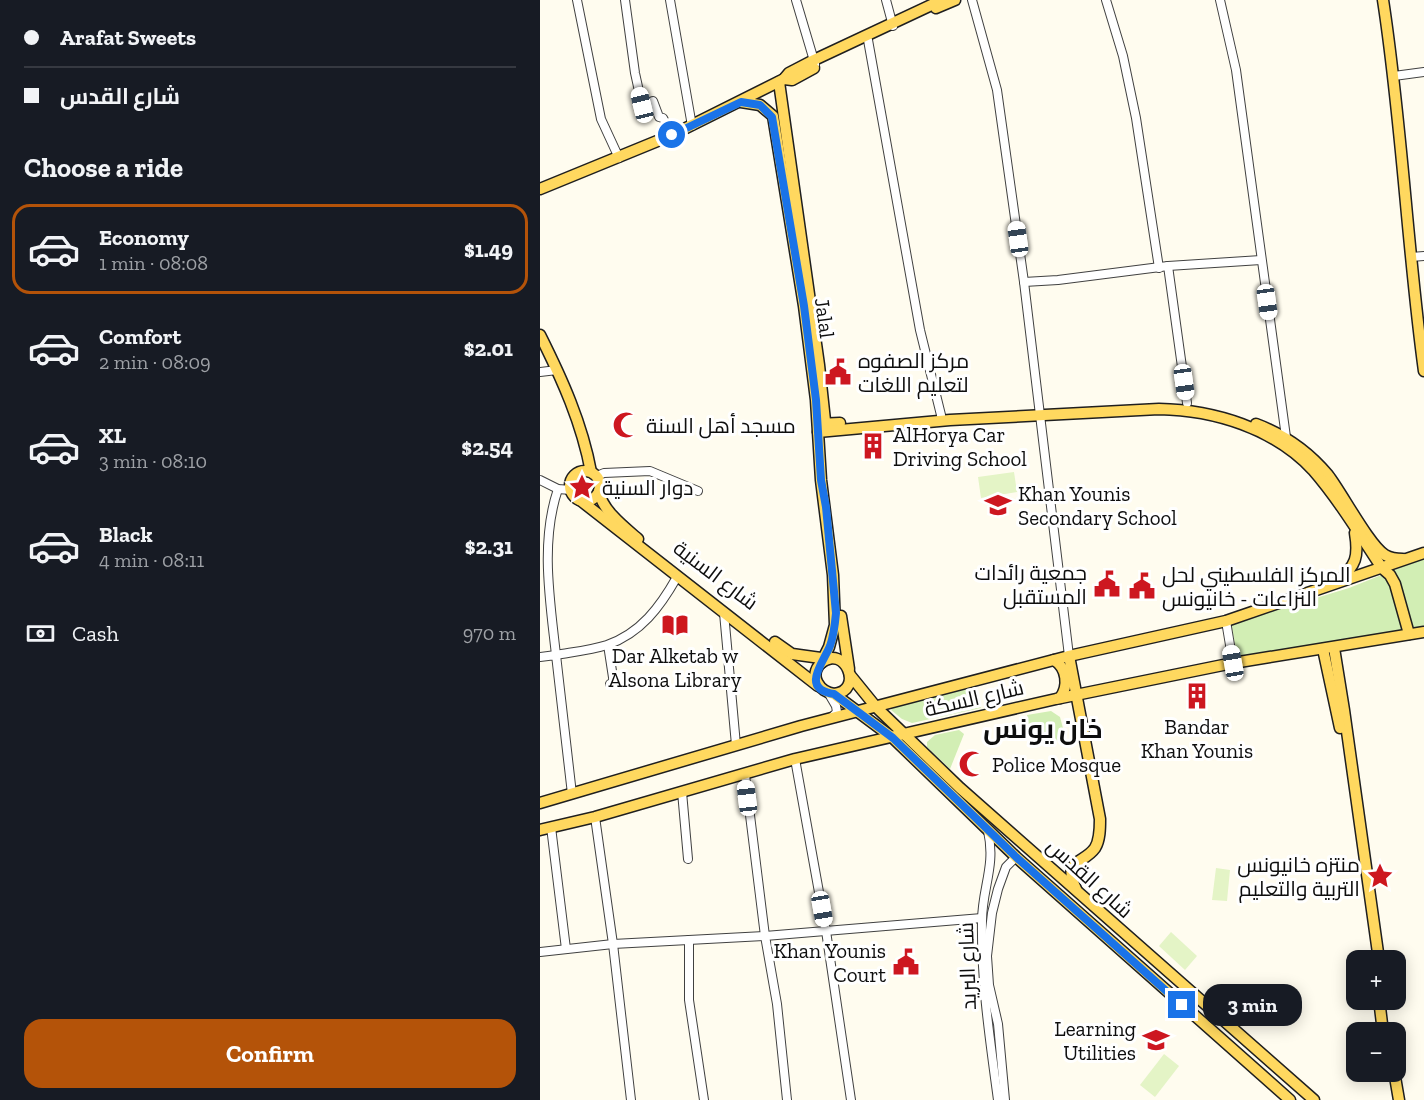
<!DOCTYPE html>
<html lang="en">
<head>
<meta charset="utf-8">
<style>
	body { margin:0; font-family:"Zilla Slab",Cairo,serif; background:#242831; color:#f1f3f6; height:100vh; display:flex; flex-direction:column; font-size:22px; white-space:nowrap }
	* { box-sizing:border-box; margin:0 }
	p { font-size:20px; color:#9ea1a6 }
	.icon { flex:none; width:33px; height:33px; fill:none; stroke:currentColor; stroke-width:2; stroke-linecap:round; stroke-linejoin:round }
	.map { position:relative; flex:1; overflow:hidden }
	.panel { display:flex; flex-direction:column; background:#171b24; width:540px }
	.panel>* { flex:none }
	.guide { display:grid; align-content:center; height:132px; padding:0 24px; background:#171b24 }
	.buttons { position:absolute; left:806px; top:950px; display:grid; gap:12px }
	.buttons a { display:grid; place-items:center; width:60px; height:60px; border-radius:12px; background:#171b24; box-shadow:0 3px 15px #0003; font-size:30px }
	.end { position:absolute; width:27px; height:27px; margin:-14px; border:8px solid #1a73e8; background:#fff; box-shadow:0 0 0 3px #fff }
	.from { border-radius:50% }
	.bubble { position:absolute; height:42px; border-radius:18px; background:#171b24; box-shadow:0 3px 15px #0003; font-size:20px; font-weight:700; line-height:42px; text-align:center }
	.car { position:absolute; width:18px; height:36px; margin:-18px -9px; border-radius:8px; box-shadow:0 0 4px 2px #0007; background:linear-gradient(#fff 24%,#345 0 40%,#fff 0 76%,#345 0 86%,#fff 0) }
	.guide b { display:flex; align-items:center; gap:21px; height:57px; font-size:22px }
	.guide b+b { border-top:2px solid #363941 }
	.guide i { width:15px; height:15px; background:#f1f3f6 }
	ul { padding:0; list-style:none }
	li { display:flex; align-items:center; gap:18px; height:90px; margin:0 12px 9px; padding:0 12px; border:3px solid transparent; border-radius:18px }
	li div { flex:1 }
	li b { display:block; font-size:22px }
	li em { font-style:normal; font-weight:700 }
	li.selected { border-color:#b45309 }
	li>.icon { width:54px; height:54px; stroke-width:1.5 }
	h2 { padding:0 24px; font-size:27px; line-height:72px }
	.pay { display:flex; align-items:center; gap:15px; height:66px; padding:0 24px; font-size:22px }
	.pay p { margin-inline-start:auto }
	.primary-button { display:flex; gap:12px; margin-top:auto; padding:12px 24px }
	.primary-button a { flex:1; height:69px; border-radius:18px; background:#b45309; color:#fff; font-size:24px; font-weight:700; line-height:69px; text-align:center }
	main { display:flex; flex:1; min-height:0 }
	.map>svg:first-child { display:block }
	.green { fill:#d2eeb4 }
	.pitch { fill:#e4f4c6 }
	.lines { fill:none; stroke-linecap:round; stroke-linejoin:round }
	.minor-casing { stroke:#414141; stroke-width:10 }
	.major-casing { stroke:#1f1f1f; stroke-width:13 }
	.minor { stroke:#fff; stroke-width:8 }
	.major { stroke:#ffd85f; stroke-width:10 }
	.route { stroke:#1a73e8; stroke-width:8 }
	.labels { text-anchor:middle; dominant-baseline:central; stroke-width:6; stroke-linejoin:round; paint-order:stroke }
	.street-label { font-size:21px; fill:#0e0e0e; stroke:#fff }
	.poi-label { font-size:21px; fill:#0e0e0e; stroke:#fff; text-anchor:start }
	.district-label { font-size:27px; font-weight:bold; fill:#0e0e0e; stroke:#fff }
</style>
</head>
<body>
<main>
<section class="panel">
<div class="guide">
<b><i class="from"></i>Arafat Sweets</b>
<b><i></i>شارع القدس</b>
</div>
<h2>Choose a ride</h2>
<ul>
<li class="selected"><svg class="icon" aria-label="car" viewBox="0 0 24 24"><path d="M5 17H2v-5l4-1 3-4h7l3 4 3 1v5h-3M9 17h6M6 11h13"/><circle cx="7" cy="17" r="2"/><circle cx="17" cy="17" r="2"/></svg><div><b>Economy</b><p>1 min · 08:08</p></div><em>$1.49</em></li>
<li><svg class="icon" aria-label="car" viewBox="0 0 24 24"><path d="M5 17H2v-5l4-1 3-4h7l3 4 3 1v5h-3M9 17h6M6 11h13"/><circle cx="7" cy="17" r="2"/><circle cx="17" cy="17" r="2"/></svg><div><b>Comfort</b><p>2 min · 08:09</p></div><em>$2.01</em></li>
<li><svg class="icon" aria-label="car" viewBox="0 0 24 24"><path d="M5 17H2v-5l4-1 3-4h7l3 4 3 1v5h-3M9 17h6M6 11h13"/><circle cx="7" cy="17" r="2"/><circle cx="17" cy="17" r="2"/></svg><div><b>XL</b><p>3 min · 08:10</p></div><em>$2.54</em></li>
<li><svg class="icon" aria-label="car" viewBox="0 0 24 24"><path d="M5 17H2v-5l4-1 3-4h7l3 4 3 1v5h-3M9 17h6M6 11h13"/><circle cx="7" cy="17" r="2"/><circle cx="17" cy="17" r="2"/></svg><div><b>Black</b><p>4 min · 08:11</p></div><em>$2.31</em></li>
</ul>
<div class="pay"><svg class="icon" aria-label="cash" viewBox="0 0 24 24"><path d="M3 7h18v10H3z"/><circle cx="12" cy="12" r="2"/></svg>Cash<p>970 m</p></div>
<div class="primary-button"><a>Confirm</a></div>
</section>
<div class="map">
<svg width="884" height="1100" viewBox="0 0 884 1100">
	<rect width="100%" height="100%" fill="#fffcef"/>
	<g class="green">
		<polygon points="884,558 884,626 698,659 691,624 809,588"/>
		<polygon points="428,689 441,708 372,723 362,719 351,710 355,705"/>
		<polygon points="511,711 520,717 524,732 519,740 504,742 503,739 501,739 499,731 490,732 487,715"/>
		<polygon points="419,730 424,734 410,769 387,747 387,742 395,735"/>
	</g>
	<g class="pitch">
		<polygon points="474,472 477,492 441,498 438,477"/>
		<polygon points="676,868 690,870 687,901 672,900"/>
		<polygon points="631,932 657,956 645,970 619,946"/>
		<polygon points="624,1054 639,1066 615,1097 600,1085"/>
	</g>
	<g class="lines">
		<g class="minor-casing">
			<g id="minor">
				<polyline points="37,0 61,119 79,158"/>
				<polyline points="85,0 95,73 102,105 113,101 119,117 123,118 132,135"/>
				<polyline points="130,0 152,126"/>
				<polyline points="256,0 275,64"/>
				<polyline points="346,0 353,26"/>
				<polyline points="432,0 457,90 484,282 529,656"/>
				<polyline points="566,0 583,56 596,118 619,268"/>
				<polyline points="680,0 696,70 746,437"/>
				<polyline points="328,40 380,330 401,415"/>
				<polyline points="854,76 884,72"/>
				<polyline points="871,257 884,256"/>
				<polyline points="628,266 647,403"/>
				<polyline points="484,282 518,280 628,266 721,260"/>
				<polyline points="0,372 17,370"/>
				<polyline points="57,476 64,473 110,471 158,491"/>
				<polyline points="0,480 18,489 31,490"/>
				<path d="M18 489C0 542 10 600 16 655 33 652 51 650 67 645 101 633 120 607 137 577"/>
				<polyline points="184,613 196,745"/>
				<polyline points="686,621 693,663"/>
				<polyline points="68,645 74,684 70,684"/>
				<polyline points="0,657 16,655 32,794"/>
				<polyline points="289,694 296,706 297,712 291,718"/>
				<polyline points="255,759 286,931 311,1100"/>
				<polyline points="205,775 225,936 237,1004 247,1100"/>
				<polyline points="142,792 148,859"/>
				<polyline points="55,817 73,944 91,1100"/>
				<polyline points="11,827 26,949"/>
				<path d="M448 831C456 866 442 888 442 921 441 982 450 1040 458 1100"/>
				<polyline points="149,940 149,1000 164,1100"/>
				<polyline points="0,952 73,944 225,936 442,918"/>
				<polyline points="465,1100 458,1024 449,985 447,956 452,913 458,889 466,867 476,857"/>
			</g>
		</g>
		<g class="major-casing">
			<g id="major">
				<path d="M843 0C862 123 867 247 884 371"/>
				<polyline points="396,8 415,0"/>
				<polyline points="244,79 252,80 274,68"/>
				<polyline points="239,82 279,365 286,430"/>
				<polyline points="201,102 220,105 233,116 264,306 276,400 281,480 293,575 295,625 289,647 281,663"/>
				<polyline points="0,189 132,135 244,79 249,73 274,60 402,0"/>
				<path d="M0 335C22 379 42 423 51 472"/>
				<polyline points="278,424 300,423"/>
				<path d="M716 424C745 435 768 451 788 475 802 493 829 545 845 555 850 558 857 559 863 559"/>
				<path d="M278 432 410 420 619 409C674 410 734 428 773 470 799 500 820 535 842 568L850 575 855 584 869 634"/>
				<circle cx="45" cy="486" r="15"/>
				<path d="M59 491C61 509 84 527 98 539"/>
				<polyline points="40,500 278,686"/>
				<path d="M798 582C816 565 819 557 815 533"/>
				<polyline points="301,616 309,669"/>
				<polyline points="235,642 252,654 288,659"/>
				<polyline points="794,648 804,710 839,960"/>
				<polyline points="783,649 800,728"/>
				<path d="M529 656 560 819C560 828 560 840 555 848 543 865 522 858 536 889"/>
				<path d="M514 660C527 668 529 686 520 698"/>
				<polyline points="310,675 336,707 420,788 774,1100"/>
				<path d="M294 694C325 691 305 643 281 663 268 676 280 692 294 694L353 738 476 857 750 1100"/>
				<polyline points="0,803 261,726 529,656 686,621 884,553"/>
				<polyline points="0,830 55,817 255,759 516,699 693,663 884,632"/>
				<polyline points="839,999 843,1032"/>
				<polyline points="854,1071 859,1100"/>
			</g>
		</g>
		<use href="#minor" class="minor"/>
		<use href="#major" class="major"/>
	</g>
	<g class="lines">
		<path class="route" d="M132 135 201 102 220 105 232 117 264 306 276 400 281 480 286 507 296 613C295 624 294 635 290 646 283 663 260 689 294 694L353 738 476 857 642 1005"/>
	</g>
	<defs>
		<g id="civic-bare" transform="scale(2.07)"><path d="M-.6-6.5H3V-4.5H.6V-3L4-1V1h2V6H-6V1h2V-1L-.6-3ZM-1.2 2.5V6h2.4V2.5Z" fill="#cd1720" stroke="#fff" stroke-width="2.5" paint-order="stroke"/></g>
		<g id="mosque-bare" transform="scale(2.07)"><path d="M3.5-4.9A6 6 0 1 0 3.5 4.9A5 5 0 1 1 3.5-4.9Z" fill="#cd1720" stroke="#fff" stroke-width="2.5" paint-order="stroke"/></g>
		<g id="building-bare" transform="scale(2.07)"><path d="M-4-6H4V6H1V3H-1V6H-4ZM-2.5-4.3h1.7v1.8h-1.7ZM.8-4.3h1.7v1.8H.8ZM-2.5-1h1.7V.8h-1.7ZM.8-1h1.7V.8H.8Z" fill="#cd1720" stroke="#fff" stroke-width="2.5" paint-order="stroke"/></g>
		<g id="sight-bare" transform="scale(2.07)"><path d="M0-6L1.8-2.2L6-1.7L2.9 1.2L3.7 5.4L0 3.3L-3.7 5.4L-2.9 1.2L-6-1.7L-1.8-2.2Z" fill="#cd1720" stroke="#fff" stroke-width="2.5" paint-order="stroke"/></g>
		<g id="school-bare" transform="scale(2.07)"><path d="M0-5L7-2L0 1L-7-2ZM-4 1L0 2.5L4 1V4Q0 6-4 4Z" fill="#cd1720" stroke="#fff" stroke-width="2.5" paint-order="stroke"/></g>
		<g id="library-bare" transform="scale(2.07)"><path d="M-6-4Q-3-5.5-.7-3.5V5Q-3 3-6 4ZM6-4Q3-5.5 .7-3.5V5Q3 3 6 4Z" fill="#cd1720" stroke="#fff" stroke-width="2.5" paint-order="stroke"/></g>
	</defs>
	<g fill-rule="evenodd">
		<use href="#civic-bare" x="298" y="372"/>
		<use href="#mosque-bare" x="86" y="425"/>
		<use href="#building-bare" x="333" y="446"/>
		<use href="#sight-bare" x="42" y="487"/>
		<use href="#school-bare" x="458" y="505"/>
		<use href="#civic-bare" x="567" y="584"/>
		<use href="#civic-bare" x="602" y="586"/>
		<use href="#library-bare" x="135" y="625"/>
		<use href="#building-bare" x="657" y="696"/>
		<use href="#mosque-bare" x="432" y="764"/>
		<use href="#sight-bare" x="840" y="876"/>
		<use href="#civic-bare" x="366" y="962"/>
		<use href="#school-bare" x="616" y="1040"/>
	</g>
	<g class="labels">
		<g class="street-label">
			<text transform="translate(285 318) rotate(82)">Jalal</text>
			<text transform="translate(176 575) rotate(37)">شارع السنية</text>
			<text transform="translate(434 698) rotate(-13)">شارع السكة</text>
			<text transform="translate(550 878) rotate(42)">شارع القدس</text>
			<text transform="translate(427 966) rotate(-92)">شارع البريد</text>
		</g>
		<g class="poi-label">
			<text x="318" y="360">مركز الصفوه<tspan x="318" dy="24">لتعليم اللغات</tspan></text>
			<text x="106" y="425">مسجد أهل السنة</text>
			<text x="353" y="434">AlHorya Car<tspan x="353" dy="24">Driving School</tspan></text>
			<text x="62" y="487">دوار السنية</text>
			<text x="478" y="493">Khan Younis<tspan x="478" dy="24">Secondary School</tspan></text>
			<text x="547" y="572" text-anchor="end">جمعية رائدات<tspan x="547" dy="24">المستقبل</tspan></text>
			<text x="622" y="574">المركز الفلسطيني لحل<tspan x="622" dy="24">النزاعات - خانيونس</tspan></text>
			<text x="135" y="655" text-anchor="middle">Dar Alketab w<tspan x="135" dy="24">Alsona Library</tspan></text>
			<text x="657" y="726" text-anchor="middle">Bandar<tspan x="657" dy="24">Khan Younis</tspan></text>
			<text x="452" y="764">Police Mosque</text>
			<text x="820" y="864" text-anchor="end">منتزه خانيونس<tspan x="820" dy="24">التربية والتعليم</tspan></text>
			<text x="346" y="950" text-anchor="end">Khan Younis<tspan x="346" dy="24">Court</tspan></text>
			<text x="596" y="1028" text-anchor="end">Learning<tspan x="596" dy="24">Utilities</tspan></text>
		</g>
		<g class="district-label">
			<text x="503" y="729">خان يونس</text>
		</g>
	</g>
</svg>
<div class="buttons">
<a>+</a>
<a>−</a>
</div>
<i class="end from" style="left:132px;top:135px"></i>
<i class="end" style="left:642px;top:1005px"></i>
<div class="bubble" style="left:663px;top:984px;width:99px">3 min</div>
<i class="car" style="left:102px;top:105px;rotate:346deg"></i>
<i class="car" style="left:478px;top:239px;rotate:352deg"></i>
<i class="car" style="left:727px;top:302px;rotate:172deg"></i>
<i class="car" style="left:644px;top:382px;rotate:172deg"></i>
<i class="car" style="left:693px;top:663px;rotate:350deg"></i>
<i class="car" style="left:207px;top:798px;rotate:353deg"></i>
<i class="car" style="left:282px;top:909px;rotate:170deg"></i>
</div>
</main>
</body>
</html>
